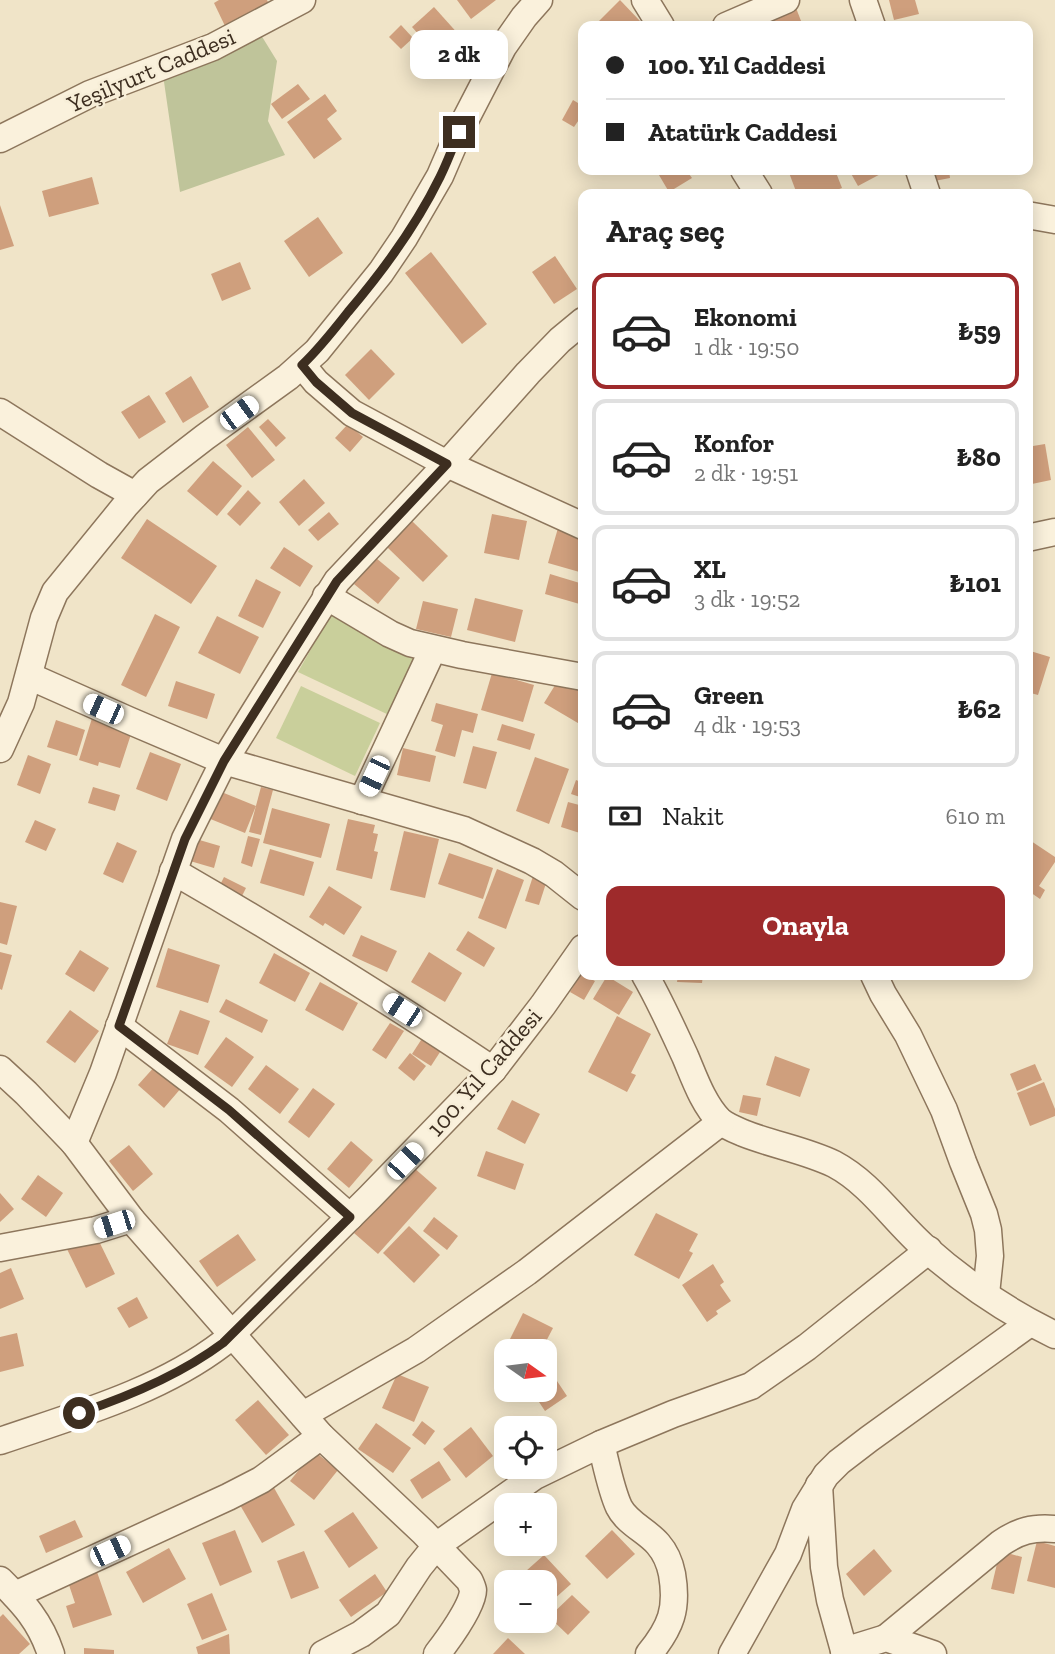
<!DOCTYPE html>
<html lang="tr">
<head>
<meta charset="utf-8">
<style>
	body { margin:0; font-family:"Zilla Slab",serif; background:#f6f6f6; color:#222; height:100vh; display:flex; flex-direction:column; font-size:26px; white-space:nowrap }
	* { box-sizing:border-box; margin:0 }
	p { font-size:23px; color:#767676 }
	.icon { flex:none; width:38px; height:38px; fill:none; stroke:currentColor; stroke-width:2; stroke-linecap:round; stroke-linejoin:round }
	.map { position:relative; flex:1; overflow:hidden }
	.details { position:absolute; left:578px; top:189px; width:455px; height:791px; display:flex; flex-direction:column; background:#fff; border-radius:14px; box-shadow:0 4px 18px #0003 }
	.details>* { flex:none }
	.top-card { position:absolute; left:578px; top:21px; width:455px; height:154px; border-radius:14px; box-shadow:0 4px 18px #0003; display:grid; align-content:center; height:154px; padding:0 28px; background:#fff }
	.needle { width:46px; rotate:104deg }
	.fabs { position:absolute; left:494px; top:1339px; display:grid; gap:14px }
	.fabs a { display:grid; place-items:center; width:63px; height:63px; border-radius:14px; background:#fff; box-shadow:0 4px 18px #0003; font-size:35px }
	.end { position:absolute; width:32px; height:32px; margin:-16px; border:9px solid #3d2e20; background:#fff; box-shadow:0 0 0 4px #fff }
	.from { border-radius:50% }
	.bubble { position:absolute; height:49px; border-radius:14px; background:#fff; box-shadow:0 4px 18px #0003; font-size:23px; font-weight:700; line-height:49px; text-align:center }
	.car { position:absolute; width:21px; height:42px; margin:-21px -10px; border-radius:9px; box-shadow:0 0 5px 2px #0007; background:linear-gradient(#fff 24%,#345 0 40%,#fff 0 76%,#345 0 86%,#fff 0) }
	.top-card b { display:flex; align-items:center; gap:24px; height:66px; font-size:26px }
	.top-card b+b { border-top:2px solid #e0e0e0 }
	.top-card i { width:18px; height:18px; background:#222 }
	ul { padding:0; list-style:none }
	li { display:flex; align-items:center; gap:21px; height:116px; margin:0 14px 10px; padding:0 14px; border:4px solid #e0e0e0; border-radius:14px }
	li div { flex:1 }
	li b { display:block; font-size:26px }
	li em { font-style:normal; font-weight:700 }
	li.selected { border-color:#9e2a2b }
	li>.icon { width:63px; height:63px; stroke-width:1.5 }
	h2 { padding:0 28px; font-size:32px; line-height:84px }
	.pay { display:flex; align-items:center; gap:18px; height:77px; padding:0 28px; font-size:26px }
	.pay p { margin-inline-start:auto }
	.action { display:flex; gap:14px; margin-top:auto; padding:14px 28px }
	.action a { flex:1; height:80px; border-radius:14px; background:#9e2a2b; color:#fff; font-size:28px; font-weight:700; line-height:80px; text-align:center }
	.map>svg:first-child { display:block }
	.green { fill:#c9cf9b }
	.cemetery { fill:#bfc49a }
	.building { fill:#cf9f7d }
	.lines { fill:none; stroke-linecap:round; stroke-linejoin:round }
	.minor-casing { stroke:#8d765c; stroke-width:29 }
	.minor { stroke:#faf1dc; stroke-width:26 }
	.route { stroke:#3d2e20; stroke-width:9 }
	.labels { text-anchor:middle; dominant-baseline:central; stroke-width:5; stroke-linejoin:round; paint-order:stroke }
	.street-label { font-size:24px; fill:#3d2e20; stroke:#f7eed8 }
</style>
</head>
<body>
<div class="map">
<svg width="1055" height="1654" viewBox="0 0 1055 1654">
	<rect width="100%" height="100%" fill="#f0e4c8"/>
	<g class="green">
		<polygon points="332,612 391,647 418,660 391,716 298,672"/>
		<polygon points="301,686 380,723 355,776 276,738"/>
	</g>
	<polygon class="cemetery" points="261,35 277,61 268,121 285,155 180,192 163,75"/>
	<g class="building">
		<polygon points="219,0 267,0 269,4 225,26 214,3"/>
		<polygon points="457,0 496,0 471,19"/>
		<polygon points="620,0 640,21 634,26 600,26 597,23"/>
		<polygon points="889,0 915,0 919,14 894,20"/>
		<polygon points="434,7 460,36 438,56 412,27"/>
		<polygon points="796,8 803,26 763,26 762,22"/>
		<polygon points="401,25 413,38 401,49 389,37"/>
		<polygon points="298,84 310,99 282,119 271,104"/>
		<polygon points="325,94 337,111 327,119 342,139 314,159 287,122"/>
		<polygon points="573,100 583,106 583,114 574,127 562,120"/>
		<polygon points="656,170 686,170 692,178 669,192"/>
		<polygon points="788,170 835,170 842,188 826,194 797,194"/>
		<polygon points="849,170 888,170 858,186"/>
		<polygon points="927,170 949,170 950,178 929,182"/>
		<polygon points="92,177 99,204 49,217 42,191"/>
		<polygon points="0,205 14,246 0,250"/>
		<polygon points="318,217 343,253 309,277 284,241"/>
		<polygon points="431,252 487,324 462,344 405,273"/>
		<polygon points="555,256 577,289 554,304 532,272"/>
		<polygon points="240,262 251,289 222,301 211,274"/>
		<polygon points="371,349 395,374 369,400 345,375"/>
		<polygon points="191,376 209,407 183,423 165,393"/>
		<polygon points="149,395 166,422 139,439 121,412"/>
		<polygon points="268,419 286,438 276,447 259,427"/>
		<polygon points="348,424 363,437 350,452 335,438"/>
		<polygon points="248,427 275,460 252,478 226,445"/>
		<polygon points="1045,444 1051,480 1027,485 1027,447"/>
		<polygon points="213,461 242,486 217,516 187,491"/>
		<polygon points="304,479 325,503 299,526 279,502"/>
		<polygon points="248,490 261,503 240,526 227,514"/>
		<polygon points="329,512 339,524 318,541 308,530"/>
		<polygon points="492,514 527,521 519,560 484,553"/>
		<polygon points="147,519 217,566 191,604 121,558"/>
		<polygon points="412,521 448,556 423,582 387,547"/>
		<polygon points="558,528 583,535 583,573 548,563"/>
		<polygon points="284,547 313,566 300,587 270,568"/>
		<polygon points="376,558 400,578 378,604 354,584"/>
		<polygon points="550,574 583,584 583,605 545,594"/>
		<polygon points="256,579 281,592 263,628 238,616"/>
		<polygon points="475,598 523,610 515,642 467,630"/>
		<polygon points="423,601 458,609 451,637 416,629"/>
		<polygon points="155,614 180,627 146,697 121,685"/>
		<polygon points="217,616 259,637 240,674 198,653"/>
		<polygon points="1027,650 1050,657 1038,695 1027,692"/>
		<polygon points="492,673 534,685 523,722 481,710"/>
		<polygon points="562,674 583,686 583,726 544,703"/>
		<polygon points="176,681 215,694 207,719 168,706"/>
		<polygon points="436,703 478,714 473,733 462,730 455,757 435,751 443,725 431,721"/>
		<polygon points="93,715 133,728 120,768 99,762 98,766 79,760"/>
		<polygon points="56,720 85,730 77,756 47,747"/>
		<polygon points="502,724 535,734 530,750 497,740"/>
		<polygon points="473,746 497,752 486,789 463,783"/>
		<polygon points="403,748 436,756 430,782 397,775"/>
		<polygon points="150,752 181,764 167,801 136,789"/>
		<polygon points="28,755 51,764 40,794 17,785"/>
		<polygon points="535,757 569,769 549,824 516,811"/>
		<polygon points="576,780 583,783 583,798 571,794"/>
		<polygon points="93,787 120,795 115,811 88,803"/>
		<polygon points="261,787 273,790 261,835 249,832"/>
		<polygon points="219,791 256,806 245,833 208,818"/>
		<polygon points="568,802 583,806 583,834 561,827"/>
		<polygon points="272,808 330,824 321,858 263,843"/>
		<polygon points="348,819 375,825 373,833 378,834 374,851 378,852 372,879 336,870"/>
		<polygon points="35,820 56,829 46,851 25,842"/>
		<polygon points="404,831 439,839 425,898 390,890"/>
		<polygon points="248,836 260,839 252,867 241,863"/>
		<polygon points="196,839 220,846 214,868 190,861"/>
		<polygon points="1028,839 1055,857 1055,862 1039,886 1045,890 1040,899 1027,890"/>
		<polygon points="117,842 137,851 123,883 103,874"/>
		<polygon points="270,849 314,862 304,896 260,883"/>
		<polygon points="449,853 493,868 483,899 438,884"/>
		<polygon points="497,869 524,880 506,929 478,918"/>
		<polygon points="534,873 548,877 539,905 525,901"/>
		<polygon points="224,877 246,888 240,900 218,889"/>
		<polygon points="329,886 362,907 344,935 325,923 323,926 309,917"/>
		<polygon points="0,902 17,906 7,945 0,943"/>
		<polygon points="468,931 495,948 484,967 456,950"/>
		<polygon points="361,935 397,951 387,972 352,956"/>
		<polygon points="168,948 220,965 208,1003 156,987"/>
		<polygon points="80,950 109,968 94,992 65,974"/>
		<polygon points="0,952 12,955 2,990 0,989"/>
		<polygon points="429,952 462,973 445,1002 411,982"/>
		<polygon points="274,953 310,973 295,1002 259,983"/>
		<polygon points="583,971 583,975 595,981 584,1000 570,992"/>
		<polygon points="678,975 703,975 702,983 677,982"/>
		<polygon points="607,976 633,992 619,1015 593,999"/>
		<polygon points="320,982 358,1003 343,1031 305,1010"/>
		<polygon points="226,999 268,1020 262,1033 219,1012"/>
		<polygon points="70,1010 99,1031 75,1063 46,1042"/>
		<polygon points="180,1010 210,1021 198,1055 167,1044"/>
		<polygon points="617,1016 651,1034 631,1073 636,1075 627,1092 588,1072"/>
		<polygon points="390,1023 404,1031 386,1059 372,1050"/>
		<polygon points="226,1037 254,1057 232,1087 204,1067"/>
		<polygon points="423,1037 442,1049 431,1066 412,1054"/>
		<polygon points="410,1053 426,1066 414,1081 398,1068"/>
		<polygon points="775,1056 810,1069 800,1097 766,1085"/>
		<polygon points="1035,1064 1042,1080 1017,1091 1010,1074"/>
		<polygon points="156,1065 182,1087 164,1108 138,1085"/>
		<polygon points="266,1065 299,1089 280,1114 248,1089"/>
		<polygon points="1044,1082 1055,1109 1055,1116 1030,1126 1017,1093"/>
		<polygon points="313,1088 335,1104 309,1138 288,1122"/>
		<polygon points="743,1095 761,1098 757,1116 739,1112"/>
		<polygon points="512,1100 540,1114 525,1144 497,1129"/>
		<polygon points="351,1141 373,1160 349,1188 327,1169"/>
		<polygon points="129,1145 153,1174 133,1191 109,1161"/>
		<polygon points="486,1151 524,1164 515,1190 477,1176"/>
		<polygon points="413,1167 437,1188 378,1254 354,1233"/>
		<polygon points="38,1175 63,1193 46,1217 21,1199"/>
		<polygon points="0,1193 14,1209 0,1222"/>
		<polygon points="656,1213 698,1234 689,1251 693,1253 679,1279 634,1255"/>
		<polygon points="434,1217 458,1236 447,1250 423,1231"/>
		<polygon points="409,1226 440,1255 414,1283 383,1253"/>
		<polygon points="95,1233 115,1274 86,1288 66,1247"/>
		<polygon points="238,1234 256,1260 217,1287 199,1261"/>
		<polygon points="713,1264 724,1282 720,1285 731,1301 716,1311 718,1314 707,1322 682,1285"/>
		<polygon points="11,1268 24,1299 0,1309 0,1273"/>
		<polygon points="137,1297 148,1318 129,1328 117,1308"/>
		<polygon points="523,1313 553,1328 541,1351 509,1351 505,1349"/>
		<polygon points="17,1333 24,1366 0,1372 0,1337"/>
		<polygon points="549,1369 567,1396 545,1411 531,1390 544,1390 544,1372"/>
		<polygon points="397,1374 429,1387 414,1422 382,1408"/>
		<polygon points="258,1400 289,1435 266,1455 235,1420"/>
		<polygon points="422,1421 435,1431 425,1445 412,1435"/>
		<polygon points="376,1423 411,1448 393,1473 358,1449"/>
		<polygon points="471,1427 493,1456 466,1478 443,1449"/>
		<polygon points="314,1451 338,1470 314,1500 290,1481"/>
		<polygon points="439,1461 451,1480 422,1499 410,1480"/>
		<polygon points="273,1486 295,1525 262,1543 240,1505"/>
		<polygon points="353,1512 378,1548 349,1568 324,1531"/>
		<polygon points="75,1520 83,1537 46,1553 39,1536"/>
		<polygon points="235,1530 252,1572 220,1586 202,1543"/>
		<polygon points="612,1530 635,1554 607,1579 585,1556"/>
		<polygon points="1037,1541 1055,1546 1055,1588 1027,1581"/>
		<polygon points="169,1548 186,1579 143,1603 126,1572"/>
		<polygon points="874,1549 892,1571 864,1596 846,1574"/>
		<polygon points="304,1551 319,1588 291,1599 277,1561"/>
		<polygon points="1000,1551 1022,1557 1014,1594 991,1589"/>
		<polygon points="544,1555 571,1584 544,1608 544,1582 519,1582 517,1579"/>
		<polygon points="97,1572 112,1615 73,1628 66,1606 75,1603 68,1582"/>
		<polygon points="375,1574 387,1592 351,1617 339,1600"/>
		<polygon points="212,1593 227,1630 202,1640 187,1604"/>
		<polygon points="572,1595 590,1612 568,1635 549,1617"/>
		<polygon points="3,1614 30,1644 19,1654 0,1654 0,1617"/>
		<polygon points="229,1634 230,1654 198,1654 196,1647"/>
		<polygon points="508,1638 525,1654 493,1654"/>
		<polygon points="84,1648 114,1650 114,1654 84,1654"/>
	</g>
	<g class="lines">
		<g class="minor-casing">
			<g id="minor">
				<polyline points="645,0 661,26"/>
				<polyline points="863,0 872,26"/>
				<polyline points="726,26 786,0"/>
				<polyline points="0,139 90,94 213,47 302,0"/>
				<polyline points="744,170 759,194"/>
				<polyline points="919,170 927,194"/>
				<polyline points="1027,215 1055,220"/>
				<polyline points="302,365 316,382 352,413 447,464 583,526"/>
				<polyline points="0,412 99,475 135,495"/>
				<polyline points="1027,538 1055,532"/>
				<polyline points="326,596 390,634 410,643 462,655 583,677"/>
				<polyline points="29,676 128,720 224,761 464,830 532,861 554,874 583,897"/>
				<polyline points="0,749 21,703 44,618 55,592 125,506 148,481 205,437 288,377 317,351 381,272 404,238 440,176 459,132 503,47 524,17 539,0"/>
				<polyline points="362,801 433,649"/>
				<path d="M173 871C282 934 388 1000 493 1070"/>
				<path d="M645 975C660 1001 672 1028 685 1056 694 1077 703 1104 720 1121 726 1126 736 1130 743 1133 773 1145 805 1150 834 1164 870 1183 893 1219 923 1246 962 1281 1008 1312 1055 1335"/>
				<polyline points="874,975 883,994 908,1035 944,1110 963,1162 984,1214 988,1230 990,1256 986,1294"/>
				<polyline points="119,1026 229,1110 350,1217"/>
				<path d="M0 1069 26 1093 74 1143 131 1219 321 1436 423 1532 469 1580C470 1581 473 1589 473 1590 473 1606 447 1641 437 1654"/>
				<polyline points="74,1143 103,1073 185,839 224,761 280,671 337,581 447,464 528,373 560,340 583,321"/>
				<polyline points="0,1248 96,1230 131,1219"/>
				<polyline points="303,1415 416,1350 527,1272 721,1122"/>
				<path d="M0 1441C76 1415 159 1392 223 1343L370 1197 493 1070 543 1005 583 948"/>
				<path d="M601 1444C606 1463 611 1490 619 1507 627 1523 647 1531 658 1544 665 1552 670 1564 672 1574 678 1609 671 1627 649 1654"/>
				<polyline points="819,1485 824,1567 830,1600 845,1654"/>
				<path d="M0 1580C24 1604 40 1621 51 1654"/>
				<polyline points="15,1595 228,1497 261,1480 321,1436"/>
				<path d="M886 1638 1001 1543C1019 1531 1032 1527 1055 1529"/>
				<polyline points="844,1651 886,1638 933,1654"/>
				<polyline points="323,1654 361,1634 388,1614 419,1567 436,1546 535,1476 601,1444 673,1414 751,1386 807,1347 929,1250"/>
				<polyline points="732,1654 788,1554 805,1509 826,1475 839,1462 869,1439 1030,1323"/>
			</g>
		</g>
		<use href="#minor" class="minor"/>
	</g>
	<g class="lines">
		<path class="route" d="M79 1413C130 1396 180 1375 223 1343L350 1217 229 1110 119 1026 185 839 224 761 337 581 447 464 352 413 316 382 302 365C319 349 333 331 348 312 383 271 416 226 440 177 447 163 453 147 459 132"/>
	</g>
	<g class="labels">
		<g class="street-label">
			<text transform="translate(151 70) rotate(-23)">Yeşilyurt Caddesi</text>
			<text transform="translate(484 1072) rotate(-49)">100. Yıl Caddesi</text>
		</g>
	</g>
</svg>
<div class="fabs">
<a><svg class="needle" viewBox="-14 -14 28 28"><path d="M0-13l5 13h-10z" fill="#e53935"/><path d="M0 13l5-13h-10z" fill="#767676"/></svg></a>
<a><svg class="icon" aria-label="locate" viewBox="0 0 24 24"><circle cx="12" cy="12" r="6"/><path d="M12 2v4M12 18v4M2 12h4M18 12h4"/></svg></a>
<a>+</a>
<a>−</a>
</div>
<i class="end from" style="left:79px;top:1413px"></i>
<i class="end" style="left:459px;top:132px"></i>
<div class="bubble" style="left:410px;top:30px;width:98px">2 dk</div>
<i class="car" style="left:239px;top:413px;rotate:54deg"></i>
<i class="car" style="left:103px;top:709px;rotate:294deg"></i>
<i class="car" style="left:374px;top:776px;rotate:205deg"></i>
<i class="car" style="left:402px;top:1010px;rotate:303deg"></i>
<i class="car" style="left:405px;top:1161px;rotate:44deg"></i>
<i class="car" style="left:114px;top:1224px;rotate:252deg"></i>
<i class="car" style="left:110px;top:1551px;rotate:65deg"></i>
<div class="top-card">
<b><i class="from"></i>100. Yıl Caddesi</b>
<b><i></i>Atatürk Caddesi</b>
</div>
<section class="details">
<h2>Araç seç</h2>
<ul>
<li class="selected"><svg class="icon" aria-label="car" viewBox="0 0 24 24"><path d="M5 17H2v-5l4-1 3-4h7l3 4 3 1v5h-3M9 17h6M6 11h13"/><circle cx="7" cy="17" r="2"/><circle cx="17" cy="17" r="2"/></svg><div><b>Ekonomi</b><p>1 dk · 19:50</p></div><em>₺59</em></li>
<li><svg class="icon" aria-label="car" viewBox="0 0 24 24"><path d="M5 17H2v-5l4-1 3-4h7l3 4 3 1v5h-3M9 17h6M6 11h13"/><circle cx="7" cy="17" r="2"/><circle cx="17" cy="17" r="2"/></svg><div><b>Konfor</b><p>2 dk · 19:51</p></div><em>₺80</em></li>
<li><svg class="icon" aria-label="car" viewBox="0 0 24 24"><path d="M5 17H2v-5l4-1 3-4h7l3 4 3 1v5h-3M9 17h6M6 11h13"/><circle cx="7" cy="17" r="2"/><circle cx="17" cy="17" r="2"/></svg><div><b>XL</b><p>3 dk · 19:52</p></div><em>₺101</em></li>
<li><svg class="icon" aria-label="car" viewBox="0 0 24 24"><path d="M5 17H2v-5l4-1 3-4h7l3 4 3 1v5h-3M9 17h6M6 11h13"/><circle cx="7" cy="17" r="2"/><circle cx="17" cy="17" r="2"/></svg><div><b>Green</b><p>4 dk · 19:53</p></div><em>₺62</em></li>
</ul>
<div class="pay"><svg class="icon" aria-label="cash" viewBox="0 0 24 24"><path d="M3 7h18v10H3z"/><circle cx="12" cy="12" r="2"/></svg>Nakit<p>610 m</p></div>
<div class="action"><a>Onayla</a></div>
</section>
</div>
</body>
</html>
